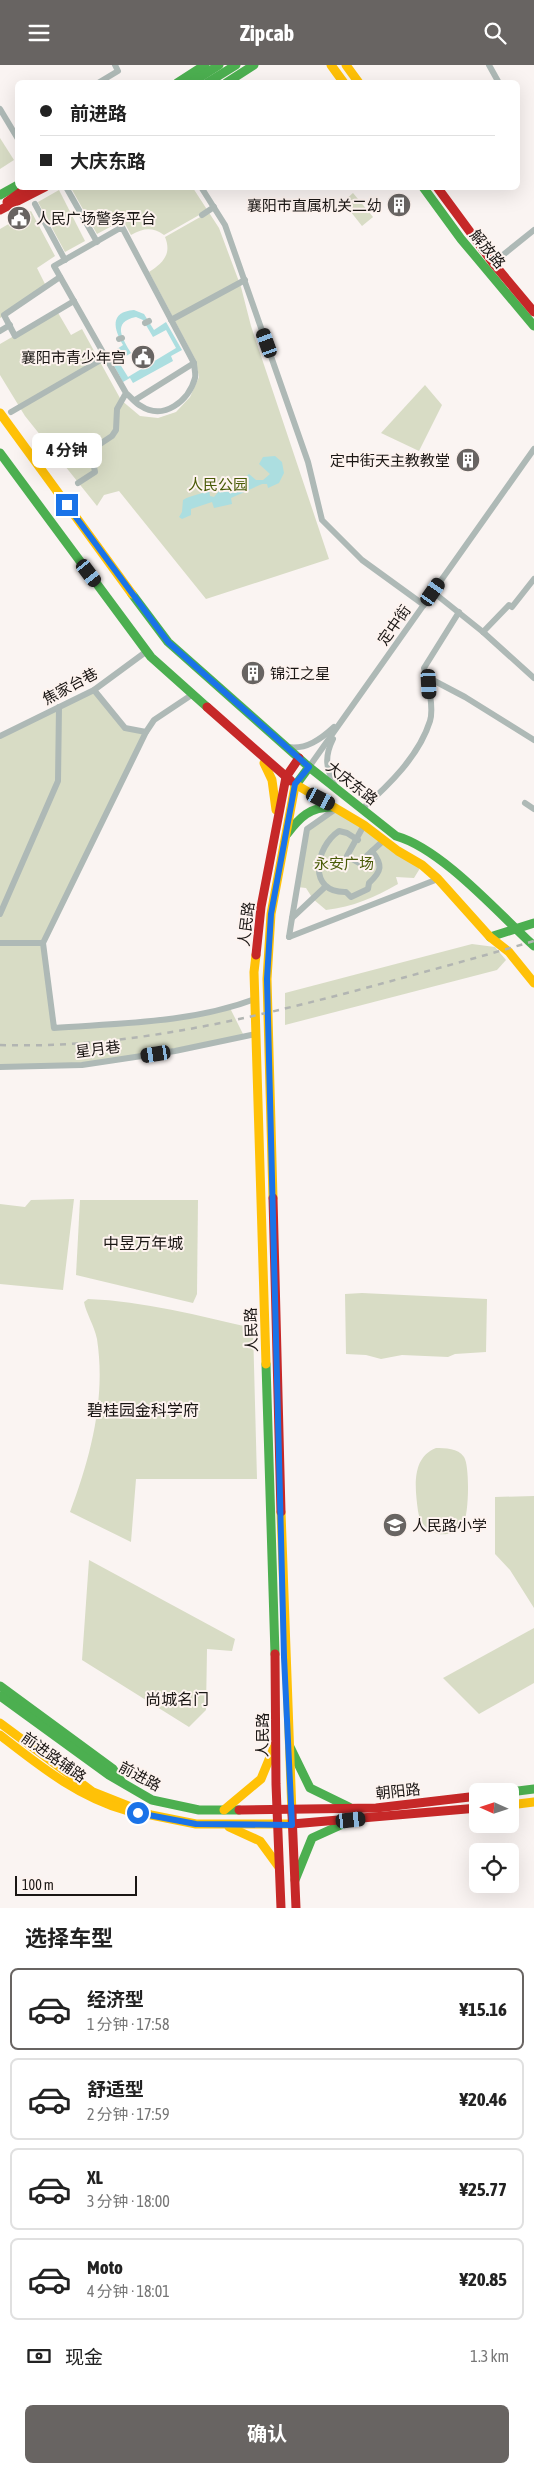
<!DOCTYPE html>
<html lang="zh">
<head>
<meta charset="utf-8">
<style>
	body { margin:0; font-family:"Asap Condensed","Noto Sans SC",sans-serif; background:#f2f2f2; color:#222; height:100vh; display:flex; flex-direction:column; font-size:19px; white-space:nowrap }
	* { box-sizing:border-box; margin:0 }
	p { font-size:16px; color:#767676 }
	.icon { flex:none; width:28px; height:28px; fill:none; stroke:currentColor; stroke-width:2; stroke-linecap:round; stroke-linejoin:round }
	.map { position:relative; height:1843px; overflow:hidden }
	.panel { display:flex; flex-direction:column; background:#fff; flex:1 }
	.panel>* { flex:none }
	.top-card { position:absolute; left:15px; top:15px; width:505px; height:110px; border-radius:8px; box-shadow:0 5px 20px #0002; display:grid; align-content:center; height:110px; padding:0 25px; background:#fff }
	.needle { width:32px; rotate:273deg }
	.fabs { position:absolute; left:469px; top:1718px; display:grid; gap:10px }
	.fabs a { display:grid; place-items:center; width:50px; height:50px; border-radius:8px; background:#fff; box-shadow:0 5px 20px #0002; font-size:25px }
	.scale { position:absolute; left:15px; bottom:12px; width:122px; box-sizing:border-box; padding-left:5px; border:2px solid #1a1614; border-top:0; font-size:14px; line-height:18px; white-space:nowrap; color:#1a1614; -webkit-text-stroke:4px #fdf3ef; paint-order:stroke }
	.end { position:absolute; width:22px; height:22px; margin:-11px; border:6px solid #1a73e8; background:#fff; box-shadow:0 0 0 2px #fff }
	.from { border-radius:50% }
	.bubble { position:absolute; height:35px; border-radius:8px; background:#fff; box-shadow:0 5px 20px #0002; font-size:16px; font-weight:700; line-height:35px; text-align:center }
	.car { position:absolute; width:15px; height:30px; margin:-15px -8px; border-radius:6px; box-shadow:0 0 4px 1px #0007; background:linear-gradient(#222 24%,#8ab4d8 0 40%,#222 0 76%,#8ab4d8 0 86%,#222 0) }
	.top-card b { display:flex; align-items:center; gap:18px; height:48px; font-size:19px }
	.top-card b+b { border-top:1px solid #e0e0e0 }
	.top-card i { width:12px; height:12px; background:#222 }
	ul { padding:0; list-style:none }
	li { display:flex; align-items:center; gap:15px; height:82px; margin:0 10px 8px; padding:0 15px; border:2px solid #e0e0e0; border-radius:8px }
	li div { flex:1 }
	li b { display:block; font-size:19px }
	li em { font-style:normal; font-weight:700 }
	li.active { border-color:#686462 }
	li>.icon { width:45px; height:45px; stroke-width:1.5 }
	h2 { padding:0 25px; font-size:22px; line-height:60px }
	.pay { display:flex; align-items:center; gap:12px; height:55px; padding:0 25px; font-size:19px }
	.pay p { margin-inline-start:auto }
	.primary-button { display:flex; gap:10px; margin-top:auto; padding:10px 25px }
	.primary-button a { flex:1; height:58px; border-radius:8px; background:#686462; color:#fff; font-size:20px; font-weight:700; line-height:58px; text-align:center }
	header { display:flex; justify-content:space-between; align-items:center; height:65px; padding:0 25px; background:#686462; color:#fff; font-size:22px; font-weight:700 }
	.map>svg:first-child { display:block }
	.green { fill:#d8dcc5 }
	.water { fill:#acdee0; fill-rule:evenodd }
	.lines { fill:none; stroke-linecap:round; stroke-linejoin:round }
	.street { stroke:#aeb9b6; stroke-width:6 }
	.fast { stroke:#4caf50; stroke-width:9 }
	.slow { stroke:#ffc107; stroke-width:9 }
	.jam { stroke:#c62828; stroke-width:9 }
	.rail { stroke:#b2b5b2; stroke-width:2.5; stroke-dasharray:6 6; stroke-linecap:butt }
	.route { stroke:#1a73e8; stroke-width:6 }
	.labels { text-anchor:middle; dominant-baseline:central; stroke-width:4; stroke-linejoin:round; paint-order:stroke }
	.poi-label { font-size:15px; fill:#1a1614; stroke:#fdf3ef; text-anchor:end }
	.street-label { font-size:15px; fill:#1a1614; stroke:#fdf3ef }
	.park-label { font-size:15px; fill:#495b07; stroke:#fdf3ef }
	.neighbourhood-label { font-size:16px; fill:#1a1614; stroke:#fdf3ef }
</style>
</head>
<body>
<header><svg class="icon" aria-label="menu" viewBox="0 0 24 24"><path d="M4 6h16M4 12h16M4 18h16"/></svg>Zipcab<svg class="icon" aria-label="search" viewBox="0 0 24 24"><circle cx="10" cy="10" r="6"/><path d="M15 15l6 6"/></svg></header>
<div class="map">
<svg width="534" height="1843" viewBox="0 0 534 1843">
	<rect width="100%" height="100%" fill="#faf4f2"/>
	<g class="green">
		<polygon points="0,73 14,95 0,104"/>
		<path d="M71 123H193L219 163 241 222 251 261 329 494 206 534 119 426 104 430 97 441 25 351 0 310V279L57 246 71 270 82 264 121 335 140 351 158 353 176 347 190 332 199 312 195 294 149 207C163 198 172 189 165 172L202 151 201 149 164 170C152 162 144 163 131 170L123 155 97 169Z"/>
		<polygon points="59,125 85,176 65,187 38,137"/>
		<polygon points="353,128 373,152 362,161 343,137"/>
		<polygon points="31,146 55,191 37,203 47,223 0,253 0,164"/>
		<polygon points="425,320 442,340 419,386 381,368"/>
		<polygon points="94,625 125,663 146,667 43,878 54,963 179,953 230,943 244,971 82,1000 0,1002 0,671"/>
		<path d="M337 743 422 800 414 813 396 812 398 819C375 832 353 842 326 845L313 834 306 823 297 822 307 764Z"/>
		<polygon points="472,879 495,882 506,895 497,905 285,960 285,928"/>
		<polygon points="74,1134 63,1225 0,1219 0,1139 25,1142 31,1135"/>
		<polygon points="80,1135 198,1135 197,1229 193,1238 76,1210"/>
		<polygon points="362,1228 487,1234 486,1287 455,1289 448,1292 402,1290 381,1294 366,1290 346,1289 345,1229"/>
		<path d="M88 1234C144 1236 199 1251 253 1263L257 1414H136L131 1477 70 1447C91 1391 106 1333 97 1274 94 1260 86 1248 84 1237Z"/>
		<path d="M436 1383C445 1383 458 1383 464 1392 470 1401 469 1451 463 1459 448 1478 421 1469 418 1446 415 1423 411 1393 436 1383Z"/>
		<polygon points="534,1431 534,1543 510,1505 495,1489 495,1432"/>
		<polygon points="89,1495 235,1574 232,1586 207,1584 206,1645 189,1662 82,1595"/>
		<polygon points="534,1563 534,1618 479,1649 443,1613"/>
	</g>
	<g class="water">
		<path d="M134 245 144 249 154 265 166 257 182 285 171 291 173 296 133 318 130 313 123 317 112 297 121 292 117 284 123 280C114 264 109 247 134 245ZM136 252 143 255 153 272 166 265 176 283 128 312 118 296 131 288C123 274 111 257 136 252Z"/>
		<path d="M275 391 282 397 284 408 279 418 268 423 267 419H262L231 433 232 439 214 443 212 437 191 444V450L182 454 179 452 182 447 183 435C191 430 200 430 209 425L210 431 214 432 219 426 224 427 228 422 236 419 242 422 243 414 249 409 256 415H263L270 409 259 399 263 392Z"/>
	</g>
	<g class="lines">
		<g class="street">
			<polyline points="489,0 499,18"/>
			<polyline points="98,18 118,6 115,0"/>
			<polyline points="0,44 18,74"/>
			<polyline points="66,122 97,177"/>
			<polyline points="201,122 225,160 308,397 322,455 362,495 424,540"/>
			<polyline points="35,139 65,195"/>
			<polyline points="202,150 214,142"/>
			<polyline points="493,198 534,165"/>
			<polyline points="60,212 4,250 15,271 74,236"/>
			<polyline points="171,255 245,215"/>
			<polyline points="145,258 149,256"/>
			<polyline points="0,266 10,260"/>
			<polyline points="119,274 122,273"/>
			<polyline points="135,335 194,298"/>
			<polyline points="11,347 106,292"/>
			<path d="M78 418 95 407 92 391 100 379 112 371 116 365 117 344 126 328 54 201 122 162 194 298C194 302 196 309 195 313 189 336 163 356 141 341 135 338 131 332 126 328"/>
			<polyline points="433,527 483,567 534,613"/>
			<polyline points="483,567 509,540 512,542 534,514"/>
			<polyline points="427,612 465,632 534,675"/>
			<polyline points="94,625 125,663 146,667"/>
			<path d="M193 629 154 655 146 667 43 878 54 963C121 958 191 958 255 934"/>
			<polyline points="0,671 94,625 147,586"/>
			<path d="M333 674C324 692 326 704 335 721"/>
			<path d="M288 682C306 685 321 674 334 662"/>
			<polyline points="309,702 534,384"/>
			<polyline points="525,738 534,744"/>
			<path d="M362 744C389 720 419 691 430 656 434 643 428 616 424 603L459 547"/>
			<polyline points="364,760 347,791 359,798 384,775"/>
			<path d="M358 775 347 768 339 766C315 782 307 828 346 827L351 832 368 824 369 818C382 806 383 800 372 786"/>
			<polyline points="0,849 58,716 59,642"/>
			<polyline points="292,853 307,764 337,743"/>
			<polyline points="289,872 438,814"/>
			<polyline points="289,872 292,853 325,822"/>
			<polyline points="0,878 43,878"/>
			<polyline points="0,1002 82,1000 175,986 256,969"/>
		</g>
		<g class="fast">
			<polyline points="177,18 205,0"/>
			<polyline points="191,18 219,0"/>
			<polyline points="207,18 236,0"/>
			<polyline points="226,18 254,0"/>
			<polyline points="423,122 461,174 534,261"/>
			<polyline points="0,130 18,120"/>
			<polyline points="0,388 151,592 207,642"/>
			<polyline points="132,529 168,577 309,702 295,721"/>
			<path d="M309 702 396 771C442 784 498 848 534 881"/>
			<path d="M287 769C300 752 310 742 332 742"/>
			<polyline points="490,872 534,858"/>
			<polyline points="266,1299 275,1589"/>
			<polyline points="0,1621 113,1704 121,1716"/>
			<polyline points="0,1631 109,1710 152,1735 199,1745 239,1745"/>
			<polyline points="290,1682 310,1723 349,1742"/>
			<polyline points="510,1727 534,1724"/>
			<polyline points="295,1815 312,1773 343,1759"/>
		</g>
		<g class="slow">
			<polyline points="331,0 344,18"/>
			<polyline points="346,0 359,18"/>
			<polyline points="0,348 132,529"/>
			<polyline points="264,698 272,715 276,745"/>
			<polyline points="295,719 364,760 398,786 422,800 438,814 490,872 509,887 534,918"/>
			<polyline points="256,890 254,907 266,1299"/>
			<polyline points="273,1133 267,914 271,849 295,721"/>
			<polyline points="281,1447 292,1749"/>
			<polyline points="0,1658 93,1727 151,1750 196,1759 292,1759"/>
			<path d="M0 1670C40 1701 78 1732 128 1746"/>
			<polyline points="510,1740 534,1737"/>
			<polyline points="224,1745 261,1714 275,1680"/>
			<polyline points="229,1762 260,1776 279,1802"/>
		</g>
		<g class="jam">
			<polyline points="437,122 493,198 534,247"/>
			<polyline points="7,137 28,122"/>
			<polyline points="0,145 45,122"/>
			<polyline points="207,642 291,716"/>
			<polyline points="256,890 261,842 286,712 299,693"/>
			<polyline points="273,1133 281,1447"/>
			<polyline points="275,1589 276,1719 281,1843"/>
			<polyline points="239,1745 376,1743 478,1731"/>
			<polyline points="292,1749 296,1843"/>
			<polyline points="292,1759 478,1743"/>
		</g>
		<path class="rail" d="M0 980C123 984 244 955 362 924 420 908 477 893 534 876"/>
	</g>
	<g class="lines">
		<polyline class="route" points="67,440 168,577 309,702 295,719 271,849 267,914 284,1592 292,1760 196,1759 138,1748"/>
	</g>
	<defs>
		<g id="building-disc" transform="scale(1.25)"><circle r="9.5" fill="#686462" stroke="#fdf3ef"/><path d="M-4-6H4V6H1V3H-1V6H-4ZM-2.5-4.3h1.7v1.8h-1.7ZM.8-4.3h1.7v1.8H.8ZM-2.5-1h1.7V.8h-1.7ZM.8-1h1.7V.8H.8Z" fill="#fff"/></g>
		<g id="civic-disc" transform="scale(1.25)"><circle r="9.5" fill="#686462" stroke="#fdf3ef"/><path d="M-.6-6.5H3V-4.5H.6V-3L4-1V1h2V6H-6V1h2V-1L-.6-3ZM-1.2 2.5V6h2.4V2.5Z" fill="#fff"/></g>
		<g id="school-disc" transform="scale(1.25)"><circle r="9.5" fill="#686462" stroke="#fdf3ef"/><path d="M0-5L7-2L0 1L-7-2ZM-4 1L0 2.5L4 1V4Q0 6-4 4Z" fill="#fff"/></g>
	</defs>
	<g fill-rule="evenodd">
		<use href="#building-disc" x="399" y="140"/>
		<use href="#civic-disc" x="19" y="153"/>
		<use href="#civic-disc" x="143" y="292"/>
		<use href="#building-disc" x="468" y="395"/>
		<use href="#building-disc" x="253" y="608"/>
		<use href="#school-disc" x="395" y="1460"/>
	</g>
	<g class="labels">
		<g class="poi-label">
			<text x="382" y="140">襄阳市直属机关二幼</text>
			<text x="36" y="153" text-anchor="start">人民广场警务平台</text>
			<text x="126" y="292">襄阳市青少年宫</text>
			<text x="450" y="395">定中街天主教教堂</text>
			<text x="270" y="608" text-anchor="start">锦江之星</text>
			<text x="412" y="1460" text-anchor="start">人民路小学</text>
		</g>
		<g class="street-label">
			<text transform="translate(488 184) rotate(50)">解放路</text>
			<text transform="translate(394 560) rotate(-55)">定中街</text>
			<text transform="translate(70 621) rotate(-28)">焦家台巷</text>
			<text transform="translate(352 718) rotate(38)">大庆东路</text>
			<text transform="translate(246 859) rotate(-83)">人民路</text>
			<text transform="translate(98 984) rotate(-7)">星月巷</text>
			<text transform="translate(251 1265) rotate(-92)">人民路</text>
			<text transform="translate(262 1670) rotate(-90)">人民路</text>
			<text transform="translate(54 1692) rotate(35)">前进路辅路</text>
			<text transform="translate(140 1711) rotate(28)">前进路</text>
			<text transform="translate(398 1726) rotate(-6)">朝阳路</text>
		</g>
		<g class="park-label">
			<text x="218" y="419">人民公园</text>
			<text x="344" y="798">永安广场</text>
		</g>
		<g class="neighbourhood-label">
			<text x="143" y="1178">中昱万年城</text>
			<text x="143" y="1345">碧桂园金科学府</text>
			<text x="177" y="1634">尚城名门</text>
		</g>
	</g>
</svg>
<div class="fabs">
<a><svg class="needle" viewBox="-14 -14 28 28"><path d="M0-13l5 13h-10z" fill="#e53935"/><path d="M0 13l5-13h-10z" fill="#767676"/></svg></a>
<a><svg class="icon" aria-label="locate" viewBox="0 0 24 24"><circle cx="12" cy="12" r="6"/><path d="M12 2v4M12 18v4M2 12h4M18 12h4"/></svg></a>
</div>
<div class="scale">100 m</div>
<i class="end from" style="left:138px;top:1748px"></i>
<i class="end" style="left:67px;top:440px"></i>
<div class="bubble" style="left:32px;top:368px;width:70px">4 分钟</div>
<i class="car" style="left:267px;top:278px;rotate:340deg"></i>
<i class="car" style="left:89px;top:508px;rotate:143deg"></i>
<i class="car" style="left:433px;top:527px;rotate:35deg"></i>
<i class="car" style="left:429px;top:619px;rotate:177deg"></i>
<i class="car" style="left:321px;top:734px;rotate:117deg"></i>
<i class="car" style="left:156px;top:989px;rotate:261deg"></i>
<i class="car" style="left:351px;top:1755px;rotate:84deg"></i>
<div class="top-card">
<b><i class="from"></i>前进路</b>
<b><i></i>大庆东路</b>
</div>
</div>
<section class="panel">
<h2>选择车型</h2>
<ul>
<li class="active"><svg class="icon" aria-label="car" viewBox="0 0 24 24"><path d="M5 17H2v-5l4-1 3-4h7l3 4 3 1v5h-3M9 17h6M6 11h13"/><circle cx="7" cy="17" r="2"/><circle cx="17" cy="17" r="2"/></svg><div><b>经济型</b><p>1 分钟 · 17:58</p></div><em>¥15.16</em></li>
<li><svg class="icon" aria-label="car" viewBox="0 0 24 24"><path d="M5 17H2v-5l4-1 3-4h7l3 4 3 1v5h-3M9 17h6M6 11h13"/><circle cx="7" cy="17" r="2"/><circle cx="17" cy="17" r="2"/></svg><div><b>舒适型</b><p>2 分钟 · 17:59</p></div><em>¥20.46</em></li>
<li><svg class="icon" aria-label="car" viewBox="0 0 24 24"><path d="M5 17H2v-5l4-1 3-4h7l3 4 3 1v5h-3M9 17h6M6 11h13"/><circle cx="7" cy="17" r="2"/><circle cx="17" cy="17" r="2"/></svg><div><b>XL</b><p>3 分钟 · 18:00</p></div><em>¥25.77</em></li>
<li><svg class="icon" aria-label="car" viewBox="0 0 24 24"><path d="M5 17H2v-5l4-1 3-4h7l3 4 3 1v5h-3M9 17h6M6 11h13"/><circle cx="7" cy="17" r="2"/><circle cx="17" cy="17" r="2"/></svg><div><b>Moto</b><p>4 分钟 · 18:01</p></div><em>¥20.85</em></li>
</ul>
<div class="pay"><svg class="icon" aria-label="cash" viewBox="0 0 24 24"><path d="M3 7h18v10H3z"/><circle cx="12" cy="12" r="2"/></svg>现金<p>1.3 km</p></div>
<div class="primary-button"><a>确认</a></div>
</section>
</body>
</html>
